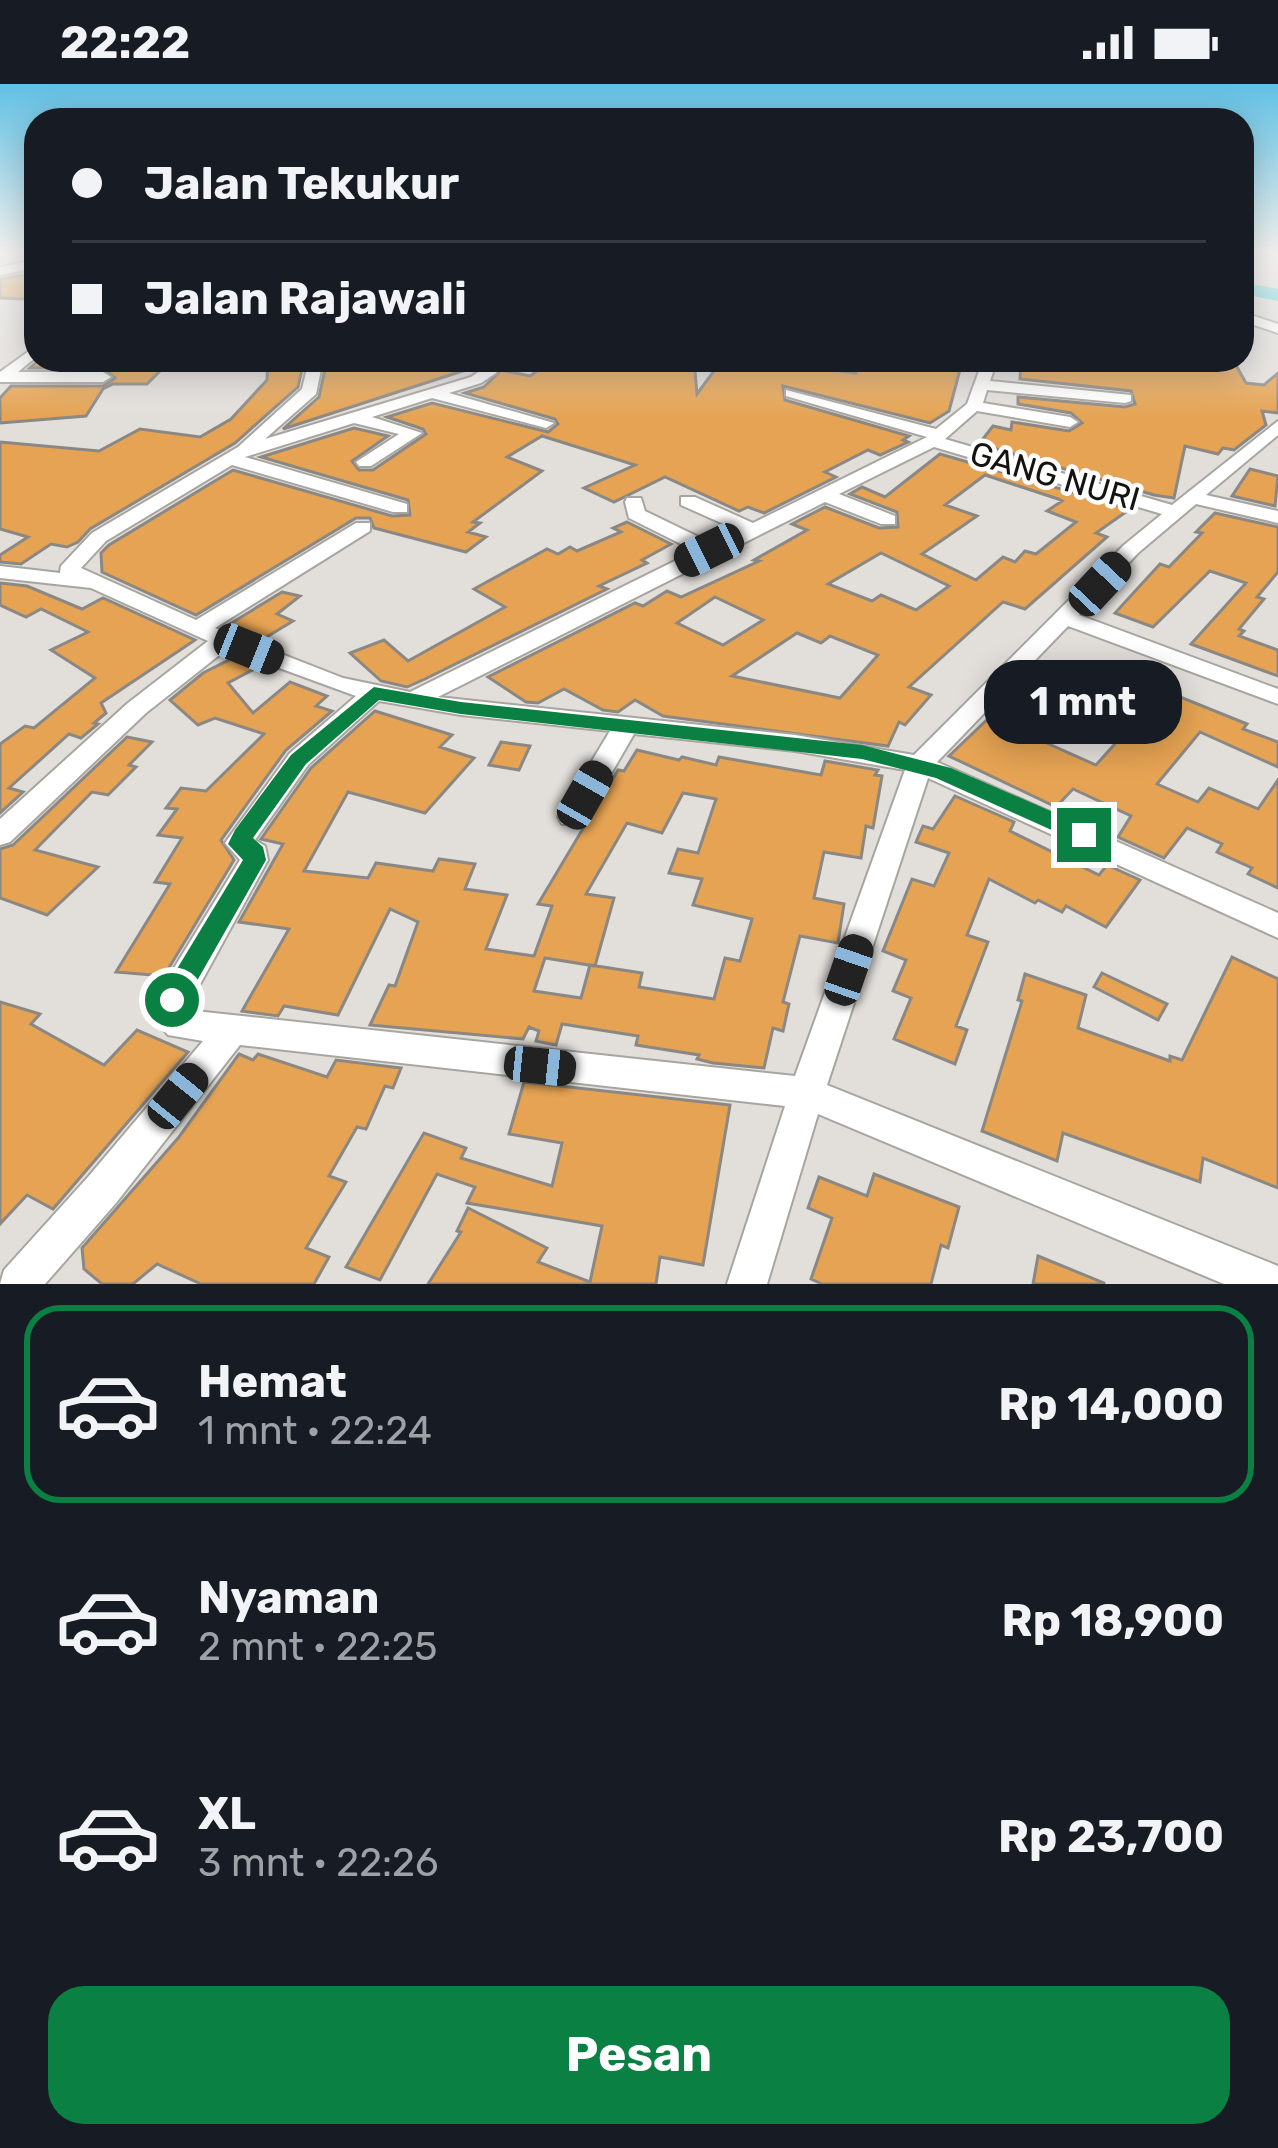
<!DOCTYPE html>
<html lang="id">
<head>
<meta charset="utf-8">
<style>
	body { margin:0; font-family:Rubik,sans-serif; background:#242831; color:#f1f3f6; height:100vh; display:flex; flex-direction:column; font-size:45px; white-space:nowrap }
	* { box-sizing:border-box; margin:0 }
	p { font-size:39px; color:#9ea1a6 }
	.icon { flex:none; width:66px; height:66px; fill:none; stroke:currentColor; stroke-width:2; stroke-linecap:round; stroke-linejoin:round }
	.map { position:relative; height:1200px; overflow:hidden }
	.side { display:flex; flex-direction:column; background:#171b24; flex:1 }
	.side>* { flex:none }
	.top-card { position:absolute; left:24px; top:24px; width:1230px; height:264px; border-radius:36px; box-shadow:0 6px 30px #0003; display:grid; align-content:center; height:264px; padding:0 48px; background:#171b24 }
	.end { position:absolute; width:54px; height:54px; margin:-27px; border:15px solid #0b8043; background:#fff; box-shadow:0 0 0 6px #fff }
	.from { border-radius:50% }
	.bubble { position:absolute; height:84px; border-radius:36px; background:#171b24; box-shadow:0 6px 30px #0003; font-size:39px; font-weight:700; line-height:84px; text-align:center }
	.car { position:absolute; width:36px; height:72px; margin:-36px -18px; border-radius:15px; box-shadow:0 0 9px 3px #0007; background:linear-gradient(#222 24%,#8ab4d8 0 40%,#222 0 76%,#8ab4d8 0 86%,#222 0) }
	.top-card b { display:flex; align-items:center; gap:42px; height:114px; font-size:45px }
	.top-card b+b { border-top:3px solid #363941 }
	.top-card i { width:30px; height:30px; background:#f1f3f6 }
	ul { padding:21px 0 0; list-style:none }
	li { display:flex; align-items:center; gap:36px; height:198px; margin:0 24px 18px; padding:0 24px; border:6px solid transparent; border-radius:36px }
	li div { flex:1 }
	li b { display:block; font-size:45px }
	li em { font-style:normal; font-weight:700 }
	li.selected { border-color:#0b8043 }
	li>.icon { width:108px; height:108px; stroke-width:1.5 }
	.cta { display:flex; gap:24px; margin-top:auto; padding:24px 48px }
	.cta a { flex:1; height:138px; border-radius:36px; background:#0b8043; color:#fff; font-size:48px; font-weight:700; line-height:138px; text-align:center }
	.status { display:flex; justify-content:space-between; align-items:center; height:84px; padding:0 60px; background:#171b24; direction:ltr }
	.status svg { height:33px; fill:currentColor }
	.map>svg:first-child { display:block }
	.lines { fill:none; stroke-linecap:round; stroke-linejoin:round }
	.river { fill:#34d1de; fill-rule:evenodd }
	.building { fill:#e5a353; stroke:#8b8884; stroke-width:3; fill-rule:evenodd }
	.minor-casing { stroke:#a8a5a1; stroke-width:4 }
	.minor { fill:#fff; fill-rule:evenodd }
	.route { fill:#0b8043 }
	.labels { text-anchor:middle; dominant-baseline:central; stroke-width:9; stroke-linejoin:round; paint-order:stroke }
	.far-street-label { font-size:33px; fill:#141311; stroke:#fff }
</style>
</head>
<body>
<div class="status"><b>22:22</b><svg viewBox="0 0 49 12"><path d="M0 12V9h3v3zM5 12V6h3v6zM10 12V3h3v9zM15 12V0h3v12zM26 1h20v11H26zM47 4h2v5h-2z"/></svg></div>
<div class="map">
<svg width="1278" height="1200" viewBox="0 0 1278 1200">
	<rect width="100%" height="100%" fill="#e2dfdb"/>
	<g class="lines">
		<polygon class="river" points="1242,198 1278,205 1278,217 1242,210"/>
	</g>
	<g class="building">
		<polygon points="36,189 36,208 23,215 0,214 0,195"/>
		<polygon points="39,276 171,276 147,300 113,300 103,305 86,332 0,339 0,314 11,302 103,302 115,294 103,284 30,284"/>
		<polygon points="268,276 304,276 298,303 235,359 90,445 78,458 67,463 51,460 21,480 0,478 0,471 28,453 0,445 0,358 99,367 140,345 200,353 231,335 267,296"/>
		<polygon points="327,276 478,276 471,281 478,282 283,345 319,313"/>
		<polygon points="553,276 694,276 697,310 722,276 762,276 856,289 860,276 956,276 954,281 961,282 949,327 930,339 783,302 785,316 909,352 903,356 908,358 880,371 868,366 825,388 836,393 764,429 748,423 739,427 665,393 614,418 584,404 635,381 542,352 507,373 542,387 473,438 480,439 468,448 486,453 466,468 374,444 370,434 356,434 196,531 102,488 101,469 109,461 233,386 392,432 410,431 408,416 261,373 354,344 388,352 352,377 359,386 373,386 426,350 423,345 387,333 432,319 548,348 558,340 555,335 465,309 484,303 501,286 530,292"/>
		<polygon points="1021,276 1233,276 1246,299 1264,301 1278,289 1278,329 1262,327 1266,341 1234,366 1223,364 1218,370 1185,362 1174,414 1154,411 979,360 993,342 1011,346 1012,338 1069,347 1082,339 1071,329 1018,320 1018,313 1125,323 1135,320 1131,307 1020,295"/>
		<path d="M940 370 1130 425 1096 449 1107 453 1025 525 1003 518 909 603 931 611 905 641 899 638 888 662 663 632 635 616 618 628 603 626 564 605 538 619 526 618 488 593 635 519 643 522 667 507 681 513 759 477 754 476 807 446 792 440 825 423 879 444 898 443 897 428 850 410 862 403 885 413ZM985 391 1058 415 1062 417 1047 427 1076 438 1036 470 1025 467 1015 478 1003 473 976 496 922 470 977 432 945 421ZM881 469 906 481 949 502 916 526 881 511 872 517 828 500ZM715 513 763 536 723 561 677 539ZM797 549 821 559 830 552 878 571 840 614 732 592Z"/>
		<polygon points="1250,385 1278,392 1275,422 1232,412"/>
		<polygon points="1215,429 1278,443 1278,488 1257,513 1264,515 1239,545 1244,547 1239,552 1278,566 1278,592 1191,560 1246,499 1210,487 1153,543 1115,529 1160,480 1169,483 1202,449 1196,448"/>
		<polygon points="627,438 671,460 642,476 647,479 599,502 607,505 425,595 407,603 381,597 350,569 384,556 408,577 505,523 474,505 547,465 558,470 570,463 577,467 621,448 613,444"/>
		<polygon points="0,499 27,502 82,525 103,514 195,556 101,619 106,629 94,639 98,640 81,654 69,650 9,704 23,708 0,729 0,660 25,642 34,644 95,594 51,566 88,548 41,525 26,533 0,521"/>
		<polygon points="282,508 300,512 277,530 293,537 260,557 228,541"/>
		<polygon points="235,573 256,584 228,599 253,629 290,598 327,612 316,622 332,627 286,666 221,756 234,776 164,892 116,888 170,800 155,798 182,754 158,751 177,725 166,724 181,704 206,707 264,650 215,634 198,641 170,616 203,589"/>
		<polygon points="1019,605 1078,629 1049,660 1096,681 1163,606 1247,640 1243,645 1278,658 1278,683 1200,648 1157,700 1198,718 1209,704 1258,725 1278,696 1278,804 1248,790 1252,784 1217,768 1222,760 1187,744 1164,774 1118,753 1131,732 1073,705 1056,723 949,672"/>
		<path d="M375 627 452 651 440 663 474 674 425 729 348 708 304 787 368 794 376 779 433 787 439 775 475 780 465 805 507 811 486 865 534 872 552 822 538 820 618 686 624 687 637 666 679 676 682 673 716 681 719 673 821 691 825 677 878 686 875 691 882 692 873 744 866 742 861 774 824 768 814 814 844 820 838 859 800 852 783 918 789 920 783 947 773 944 764 984 713 979 697 975 699 971 636 961 638 952 562 940 556 961 536 957 539 947 529 943 523 955 370 941 389 901 395 902 418 838 390 825 338 931 284 922 278 932 242 927 289 845 239 838 283 760 261 755 311 684ZM683 709 716 715 698 769 678 765 669 789 702 795 693 821 752 835 740 877 725 874 714 915 639 903 642 889 590 881 581 914 534 907 545 874 595 882 614 814 586 810 627 739 662 749Z"/>
		<polygon points="127,653 152,658 129,681 136,683 108,711 92,708 35,766 98,783 47,831 0,814 0,765 13,761"/>
		<polygon points="501,658 530,662 519,686 489,681"/>
		<polygon points="955,712 1014,738 1010,747 1099,791 1107,781 1140,796 1106,843 1066,822 1062,828 1038,816 1035,819 989,795 967,851 988,858 956,942 967,946 955,980 894,955 911,914 893,907 906,876 883,867 912,795 934,802 949,769 916,758 923,742 933,745"/>
		<polygon points="1232,873 1278,895 1278,1104 1203,1074 1200,1098 1063,1049 1057,1077 982,1047 1022,917 1018,916 1025,890 1086,911 1078,944 1170,977 1170,972 1182,976"/>
		<polygon points="1102,889 1167,920 1158,936 1094,903"/>
		<polygon points="0,918 40,930 31,940 104,981 137,946 188,968 53,1125 27,1111 0,1140"/>
		<polygon points="239,970 253,976 258,970 327,993 336,976 401,984 393,1004 385,1002 366,1045 357,1043 329,1092 346,1098 306,1164 329,1173 314,1200 201,1200 157,1180 133,1200 102,1200 84,1185 82,1164 179,1053"/>
		<polygon points="524,998 730,1021 703,1181 660,1173 656,1200 428,1200 461,1148 457,1147 468,1124 547,1164 538,1178 590,1198 602,1142 467,1119 475,1103 437,1090 380,1196 346,1183 424,1049 466,1064 461,1074 552,1102 562,1059 509,1050"/>
		<polygon points="874,1090 959,1123 948,1164 941,1161 931,1200 822,1200 811,1195 832,1134 808,1124 819,1093 867,1112"/>
		<polygon points="1038,1172 1104,1199 1104,1200 1033,1200"/>
	</g>
	<g class="lines">
		<g class="minor-casing">
			<g id="minor">
				<polygon points="36,176 36,184 0,191 0,183"/>
				<polygon points="1242,228 1278,240 1278,249 1242,237"/>
				<polygon points="36,262 36,273 18,288 103,288 111,293 103,298 0,298 0,288"/>
				<path d="M309 276H323L316 310 265 355 471 293 484 284 485 276H499L496 289 481 299 449 309 554 339 546 344 432 314 372 333 422 349 371 382H359L356 378 399 350 354 339 245 373 407 420V428H393L232 381 106 457 81 484 196 536 356 439H370V447L215 544 343 594 410 608 695 467 629 434 625 418 627 414H641L645 427 711 459 737 446 681 421V413H695L753 439 927 353 786 312V306L936 345 967 320 983 276H997L990 297 1131 311V317L1125 319 987 306 983 319 1070 333 1078 338 1070 343 977 327 945 355 1172 421 1278 337V351L1206 411 1278 427V439L1196 420 1138 469 1079 531 1278 605V620L1068 542 937 678 1278 829V854L928 694 827 1001 1278 1182V1200H1224L818 1030 767 1200H727L785 1022 240 961 116 1119 45 1200H0L4 1186 88 1093 203 957 168 951 152 931 160 907 240 776 225 759 290 669 356 612 227 565 146 629 10 758 0 761V735L128 619 208 557 91 504 0 494V482L60 489 61 482 92 449 238 363 302 305ZM934 363 1162 430 1124 461 914 671 795 651 438 613 825 418 881 440H895V432L839 410ZM379 617 461 631 610 647 558 733 562 740H582L634 650 795 667 905 686 795 992 186 926 268 776 265 762 255 756 308 681Z"/>
			</g>
		</g>
		<use href="#minor" class="minor"/>
	</g>
	<linearGradient id="sky" x2="0" y2="1"><stop stop-color="#60c0e4"/><stop offset="0.5" stop-color="#f2f1ef"/><stop offset="1" stop-color="#f2f1ef" stop-opacity="0"/></linearGradient>
	<rect width="1278" height="335" fill="url(#sky)"/>
	<polygon class="route" points="374,603 461,618 862,661 951,684 1092,745 1095,751 1084,759 1076,757 936,694 862,675 461,630 379,616 306,680 253,754 263,763 266,776 182,923 163,923 159,916 163,908 243,776 228,760 235,746 291,671"/>
	<g class="labels">
		<g class="far-street-label">
			<text transform="translate(1055 392) rotate(16)">GANG NURI</text>
		</g>
	</g>
</svg>
<i class="end from" style="left:172px;top:916px"></i>
<i class="end" style="left:1084px;top:751px"></i>
<div class="bubble" style="left:984px;top:576px;width:198px">1 mnt</div>
<i class="car" style="left:709px;top:466px;rotate:244deg"></i>
<i class="car" style="left:1100px;top:500px;rotate:43deg"></i>
<i class="car" style="left:249px;top:565px;rotate:112deg"></i>
<i class="car" style="left:585px;top:711px;rotate:30deg"></i>
<i class="car" style="left:849px;top:886px;rotate:19deg"></i>
<i class="car" style="left:540px;top:982px;rotate:96deg"></i>
<i class="car" style="left:178px;top:1012px;rotate:39deg"></i>
<div class="top-card">
<b><i class="from"></i>Jalan Tekukur</b>
<b><i></i>Jalan Rajawali</b>
</div>
</div>
<section class="side">
<ul>
<li class="selected"><svg class="icon" aria-label="car" viewBox="0 0 24 24"><path d="M5 17H2v-5l4-1 3-4h7l3 4 3 1v5h-3M9 17h6M6 11h13"/><circle cx="7" cy="17" r="2"/><circle cx="17" cy="17" r="2"/></svg><div><b>Hemat</b><p>1 mnt · 22:24</p></div><em>Rp 14,000</em></li>
<li><svg class="icon" aria-label="car" viewBox="0 0 24 24"><path d="M5 17H2v-5l4-1 3-4h7l3 4 3 1v5h-3M9 17h6M6 11h13"/><circle cx="7" cy="17" r="2"/><circle cx="17" cy="17" r="2"/></svg><div><b>Nyaman</b><p>2 mnt · 22:25</p></div><em>Rp 18,900</em></li>
<li><svg class="icon" aria-label="car" viewBox="0 0 24 24"><path d="M5 17H2v-5l4-1 3-4h7l3 4 3 1v5h-3M9 17h6M6 11h13"/><circle cx="7" cy="17" r="2"/><circle cx="17" cy="17" r="2"/></svg><div><b>XL</b><p>3 mnt · 22:26</p></div><em>Rp 23,700</em></li>
</ul>
<div class="cta"><a>Pesan</a></div>
</section>
</body>
</html>
